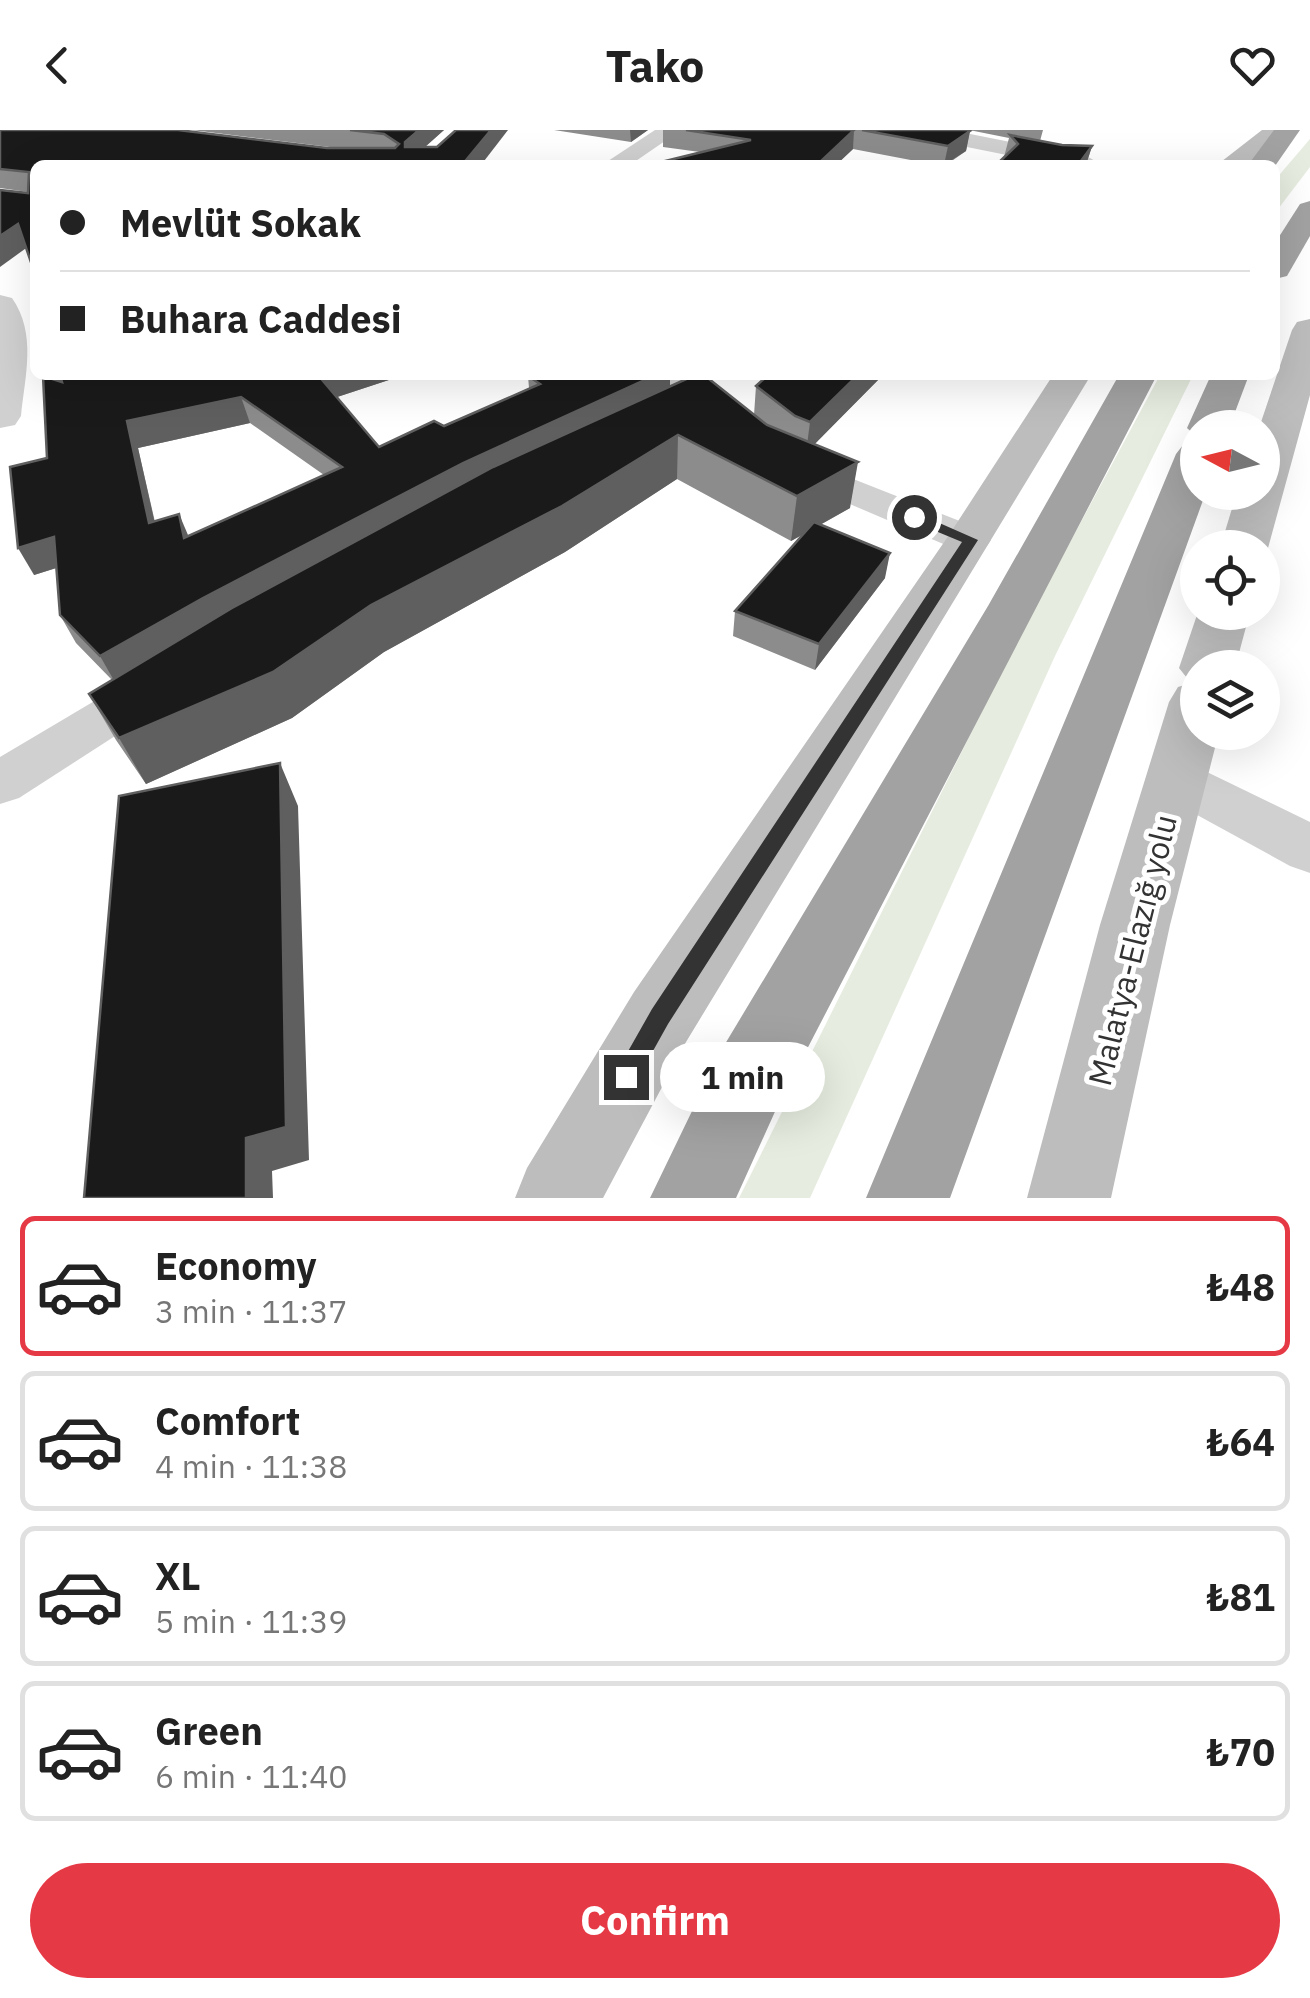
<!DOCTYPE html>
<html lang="en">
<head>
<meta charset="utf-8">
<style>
	body { margin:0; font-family:"IBM Plex Sans",sans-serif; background:#f2f2f2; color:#222; height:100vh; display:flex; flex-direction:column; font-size:38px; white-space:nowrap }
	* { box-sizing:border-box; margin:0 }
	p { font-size:32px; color:#767676 }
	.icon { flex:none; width:55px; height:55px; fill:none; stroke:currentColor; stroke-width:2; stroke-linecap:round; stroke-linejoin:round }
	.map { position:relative; height:1068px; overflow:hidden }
	.sheet { display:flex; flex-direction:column; background:#fff; flex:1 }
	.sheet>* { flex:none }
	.top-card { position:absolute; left:30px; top:30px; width:1250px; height:220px; border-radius:15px; box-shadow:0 10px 40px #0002; display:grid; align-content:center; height:220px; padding:0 30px; background:#fff }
	.needle { width:65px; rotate:277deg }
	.fabs { position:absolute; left:1180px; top:280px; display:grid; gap:20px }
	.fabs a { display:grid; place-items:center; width:100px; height:100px; border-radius:50%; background:#fff; box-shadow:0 10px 40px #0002; font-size:50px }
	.end { position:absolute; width:45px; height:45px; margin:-22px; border:12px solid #333; background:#fff; box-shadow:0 0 0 5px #fff }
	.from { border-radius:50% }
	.bubble { position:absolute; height:70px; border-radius:35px; background:#fff; box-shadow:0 10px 40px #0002; font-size:32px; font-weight:800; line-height:70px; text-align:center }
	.top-card b { display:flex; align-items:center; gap:35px; height:95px; font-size:38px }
	.top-card b+b { border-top:2px solid #e0e0e0 }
	.top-card i { width:25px; height:25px; background:#222 }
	ul { padding:18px 0 0; list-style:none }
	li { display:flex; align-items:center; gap:30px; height:140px; margin:0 20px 15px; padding:0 10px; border:5px solid #e0e0e0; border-radius:15px }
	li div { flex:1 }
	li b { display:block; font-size:38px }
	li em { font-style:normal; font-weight:800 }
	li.active { border-color:#e63946 }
	li>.icon { width:90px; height:90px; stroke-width:1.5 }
	.button { display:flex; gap:20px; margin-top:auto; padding:20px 30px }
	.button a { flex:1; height:115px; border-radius:60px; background:#e63946; color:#fff; font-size:40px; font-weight:800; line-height:115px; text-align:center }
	header { display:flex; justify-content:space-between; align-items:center; height:130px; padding:0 30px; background:#fff; font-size:45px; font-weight:800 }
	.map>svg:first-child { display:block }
	.green { fill:#e6ecdf }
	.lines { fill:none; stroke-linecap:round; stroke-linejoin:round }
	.minor { fill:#d0d0d0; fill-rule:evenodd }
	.tertiary { fill:#d0d0d0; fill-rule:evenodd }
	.secondary { fill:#bdbdbd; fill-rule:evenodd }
	.trunk { fill:#a2a2a2; fill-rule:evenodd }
	.wall { fill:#8c8c8c; fill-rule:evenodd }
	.shaded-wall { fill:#5f5f5f }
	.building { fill:#1a1a1a; stroke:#5f5f5f; stroke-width:2.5; fill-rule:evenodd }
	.route { fill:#333 }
	.labels { text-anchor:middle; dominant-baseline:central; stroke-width:10; stroke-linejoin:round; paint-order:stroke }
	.near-street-label { font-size:32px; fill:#333; stroke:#fff }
</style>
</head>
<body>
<header><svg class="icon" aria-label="back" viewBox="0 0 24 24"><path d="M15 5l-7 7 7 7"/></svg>Tako<svg class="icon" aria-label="heart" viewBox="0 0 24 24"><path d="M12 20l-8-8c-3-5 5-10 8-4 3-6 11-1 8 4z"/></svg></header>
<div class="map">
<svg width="1310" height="1068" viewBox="0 0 1310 1068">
	<rect width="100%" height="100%" fill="#fff"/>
	<g class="green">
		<polygon points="1310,9 1310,37 1275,83 1275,50"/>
		<polygon points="1160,245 1193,245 1055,526 810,1068 739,1068 1019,507"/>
	</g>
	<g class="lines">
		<g class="minor">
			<polygon points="655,0 681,0 630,35 602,35"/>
			<polygon points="906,0 950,0 1090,28 1102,35 1056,35 917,7"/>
			<polygon points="650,245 691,245 715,259 748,288 743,296 730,299 717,296"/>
			<polygon points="795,326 985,401 991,410 985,419 970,423 955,419 782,345 776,337 782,329"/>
			<polygon points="157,538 174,544 181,556 174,568 19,668 0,674 0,627 140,544"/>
			<polygon points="1176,627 1310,692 1310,743 1290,736 1157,663 1149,648 1157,633"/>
		</g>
		<path class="tertiary" d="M0 165 12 168C37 204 25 246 21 286L15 295 0 298Z"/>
		<g class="secondary">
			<polygon points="1262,0 1291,0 1248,35 1217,35"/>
			<polygon points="1310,189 1310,265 1268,418 1262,427 1262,418 1220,418 1237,362 1262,362 1262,298 1259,298 1292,200 1297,192"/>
			<polygon points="1053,245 1091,245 686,912 603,1068 515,1068 527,1038 634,862 949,405"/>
			<polygon points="1198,482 1250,482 1235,538 1198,538 1198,602 1219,602 1170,795 1111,1068 1027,1068 1100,795 1169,572 1178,557 1191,553 1179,538"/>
		</g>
		<g class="trunk">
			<polygon points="1274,0 1300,0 1275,36 1248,35"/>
			<polygon points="1310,71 1310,106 1287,146 1275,149 1275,113 1300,74"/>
			<polygon points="1119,245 1157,245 778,975 736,1068 650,1068 722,919 988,476"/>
			<polygon points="1211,245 1249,245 1229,298 1198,298 1198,308 1187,298"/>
			<polygon points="1198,311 1198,362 1206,362 950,1068 866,1068 1176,324 1183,315"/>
		</g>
	</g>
	<g class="wall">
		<polygon points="0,0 327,18 338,18 192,0 444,0 425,17 437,17 508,0 26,118 28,62 0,58"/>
		<polygon points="554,0 648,0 631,12"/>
		<polygon points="663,0 967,0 970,1 966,21 946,35 937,35 853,19 836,35 649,35 700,22 663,17"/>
		<polygon points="969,0 1043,0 1040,11 1062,15 1092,16 1086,35 996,35 1004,27 1009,8"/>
		<path d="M60 245H404L337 267 379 317 444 296 529 258 528 246 531 245H670V257L754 285 756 256 883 245 814 314 850 378 820 395 885 448 815 540 733 506 735 481 804 404 791 411 677 349 565 422 384 522 292 588 146 654 116 610 89 564 112 550 76 513 60 485 56 438 34 445 47 328 62 252ZM250 293 324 345 189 406 155 392 138 318Z"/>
	</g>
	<g class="shaded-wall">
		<polygon points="419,0 444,0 408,32 408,35 405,12"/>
		<polygon points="491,0 508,0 481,35 462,35"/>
		<polygon points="630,0 648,0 631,12"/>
		<polygon points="854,0 853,19 836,35 817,35"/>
		<polygon points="970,1 966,21 944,35 948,16"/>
		<polygon points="1092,16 1086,35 1078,35"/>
		<polygon points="18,94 29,116 0,137 0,106"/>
		<polygon points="318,245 404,245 325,271"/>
		<polygon points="656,245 670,245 670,264 116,554 100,526 203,468 463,333"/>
		<polygon points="858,245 883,245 806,323 810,292"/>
		<polygon points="241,267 250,293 138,318 161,421 149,393 127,291"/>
		<polygon points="678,305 677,349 565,422 384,522 292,588 146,654 119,608 371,475"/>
		<polygon points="858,332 850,378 791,411 797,366"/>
		<polygon points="179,384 191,412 184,408"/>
		<polygon points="54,407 69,434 34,445 18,418"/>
		<polygon points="890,423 885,448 815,540 819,514"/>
		<polygon points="280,633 298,676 309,1030 272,1041 273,1068 246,1068 246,1008"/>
	</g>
	<g class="building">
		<polygon points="0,0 178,0 327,18 395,18 399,14 384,4 350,0 419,0 405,12 405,17 437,17 456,0 491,0 462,35 35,35 35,144 18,94 0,106 0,60 28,63 29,42 0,39"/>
		<polygon points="686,0 854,0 817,35 649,35 751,10"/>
		<polygon points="862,0 967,0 970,1 948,16"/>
		<polygon points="1010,5 1062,15 1092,16 1078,35 996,35 1018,14"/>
		<path d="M60 245H320H318L379 317 434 291 444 296 540 254 528 246 531 245H656L463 333 203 468 100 526 60 485 54 407 18 418 10 337 47 328 43 246 62 252ZM241 267 342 337 184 408 179 384 149 393 127 291Z"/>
		<polygon points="695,245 704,245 767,295 858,332 797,366 678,305 562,376 371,475 273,542 119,608 89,564 232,478 493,337"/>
		<polygon points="768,245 858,245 810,292 795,286 756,256"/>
		<polygon points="814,392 890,423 819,514 735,481"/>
		<polygon points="280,633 286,997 246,1008 246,1068 84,1068 119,666"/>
	</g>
	<polygon class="route" points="909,384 919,384 978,410 668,894 634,955 626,959 618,955 614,947 618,939 652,879 962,412 909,390"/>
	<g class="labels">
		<g class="near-street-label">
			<text transform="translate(1132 820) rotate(-76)">Malatya-Elazığ yolu</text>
		</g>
	</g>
</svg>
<div class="fabs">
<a><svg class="needle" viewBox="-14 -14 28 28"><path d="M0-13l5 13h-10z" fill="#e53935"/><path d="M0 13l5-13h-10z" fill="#767676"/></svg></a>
<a><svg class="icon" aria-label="locate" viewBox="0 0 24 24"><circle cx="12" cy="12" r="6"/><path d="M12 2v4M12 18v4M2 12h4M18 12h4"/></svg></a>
<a><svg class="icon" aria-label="layers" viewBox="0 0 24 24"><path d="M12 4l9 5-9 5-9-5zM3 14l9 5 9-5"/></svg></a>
</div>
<i class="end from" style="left:914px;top:387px"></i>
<i class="end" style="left:626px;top:947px"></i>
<div class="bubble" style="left:660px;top:912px;width:165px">1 min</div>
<div class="top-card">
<b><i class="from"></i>Mevlüt Sokak</b>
<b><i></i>Buhara Caddesi</b>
</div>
</div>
<section class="sheet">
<ul>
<li class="active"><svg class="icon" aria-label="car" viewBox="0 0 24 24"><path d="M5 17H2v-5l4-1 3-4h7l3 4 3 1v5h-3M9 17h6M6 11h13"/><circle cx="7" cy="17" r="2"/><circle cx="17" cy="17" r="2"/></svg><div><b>Economy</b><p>3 min · 11:37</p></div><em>₺48</em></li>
<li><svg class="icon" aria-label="car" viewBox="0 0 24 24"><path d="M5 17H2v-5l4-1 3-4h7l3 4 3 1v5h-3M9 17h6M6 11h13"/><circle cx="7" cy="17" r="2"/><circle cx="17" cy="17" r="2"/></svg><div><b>Comfort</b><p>4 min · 11:38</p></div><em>₺64</em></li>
<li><svg class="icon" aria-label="car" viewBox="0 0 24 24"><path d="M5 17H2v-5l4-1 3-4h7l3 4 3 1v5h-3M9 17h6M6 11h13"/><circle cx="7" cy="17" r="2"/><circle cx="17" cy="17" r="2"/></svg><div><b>XL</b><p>5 min · 11:39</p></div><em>₺81</em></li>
<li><svg class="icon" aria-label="car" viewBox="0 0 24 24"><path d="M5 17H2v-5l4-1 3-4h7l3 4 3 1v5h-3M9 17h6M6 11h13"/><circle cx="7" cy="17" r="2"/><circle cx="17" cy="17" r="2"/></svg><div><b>Green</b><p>6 min · 11:40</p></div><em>₺70</em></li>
</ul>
<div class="button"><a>Confirm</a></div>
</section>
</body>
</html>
